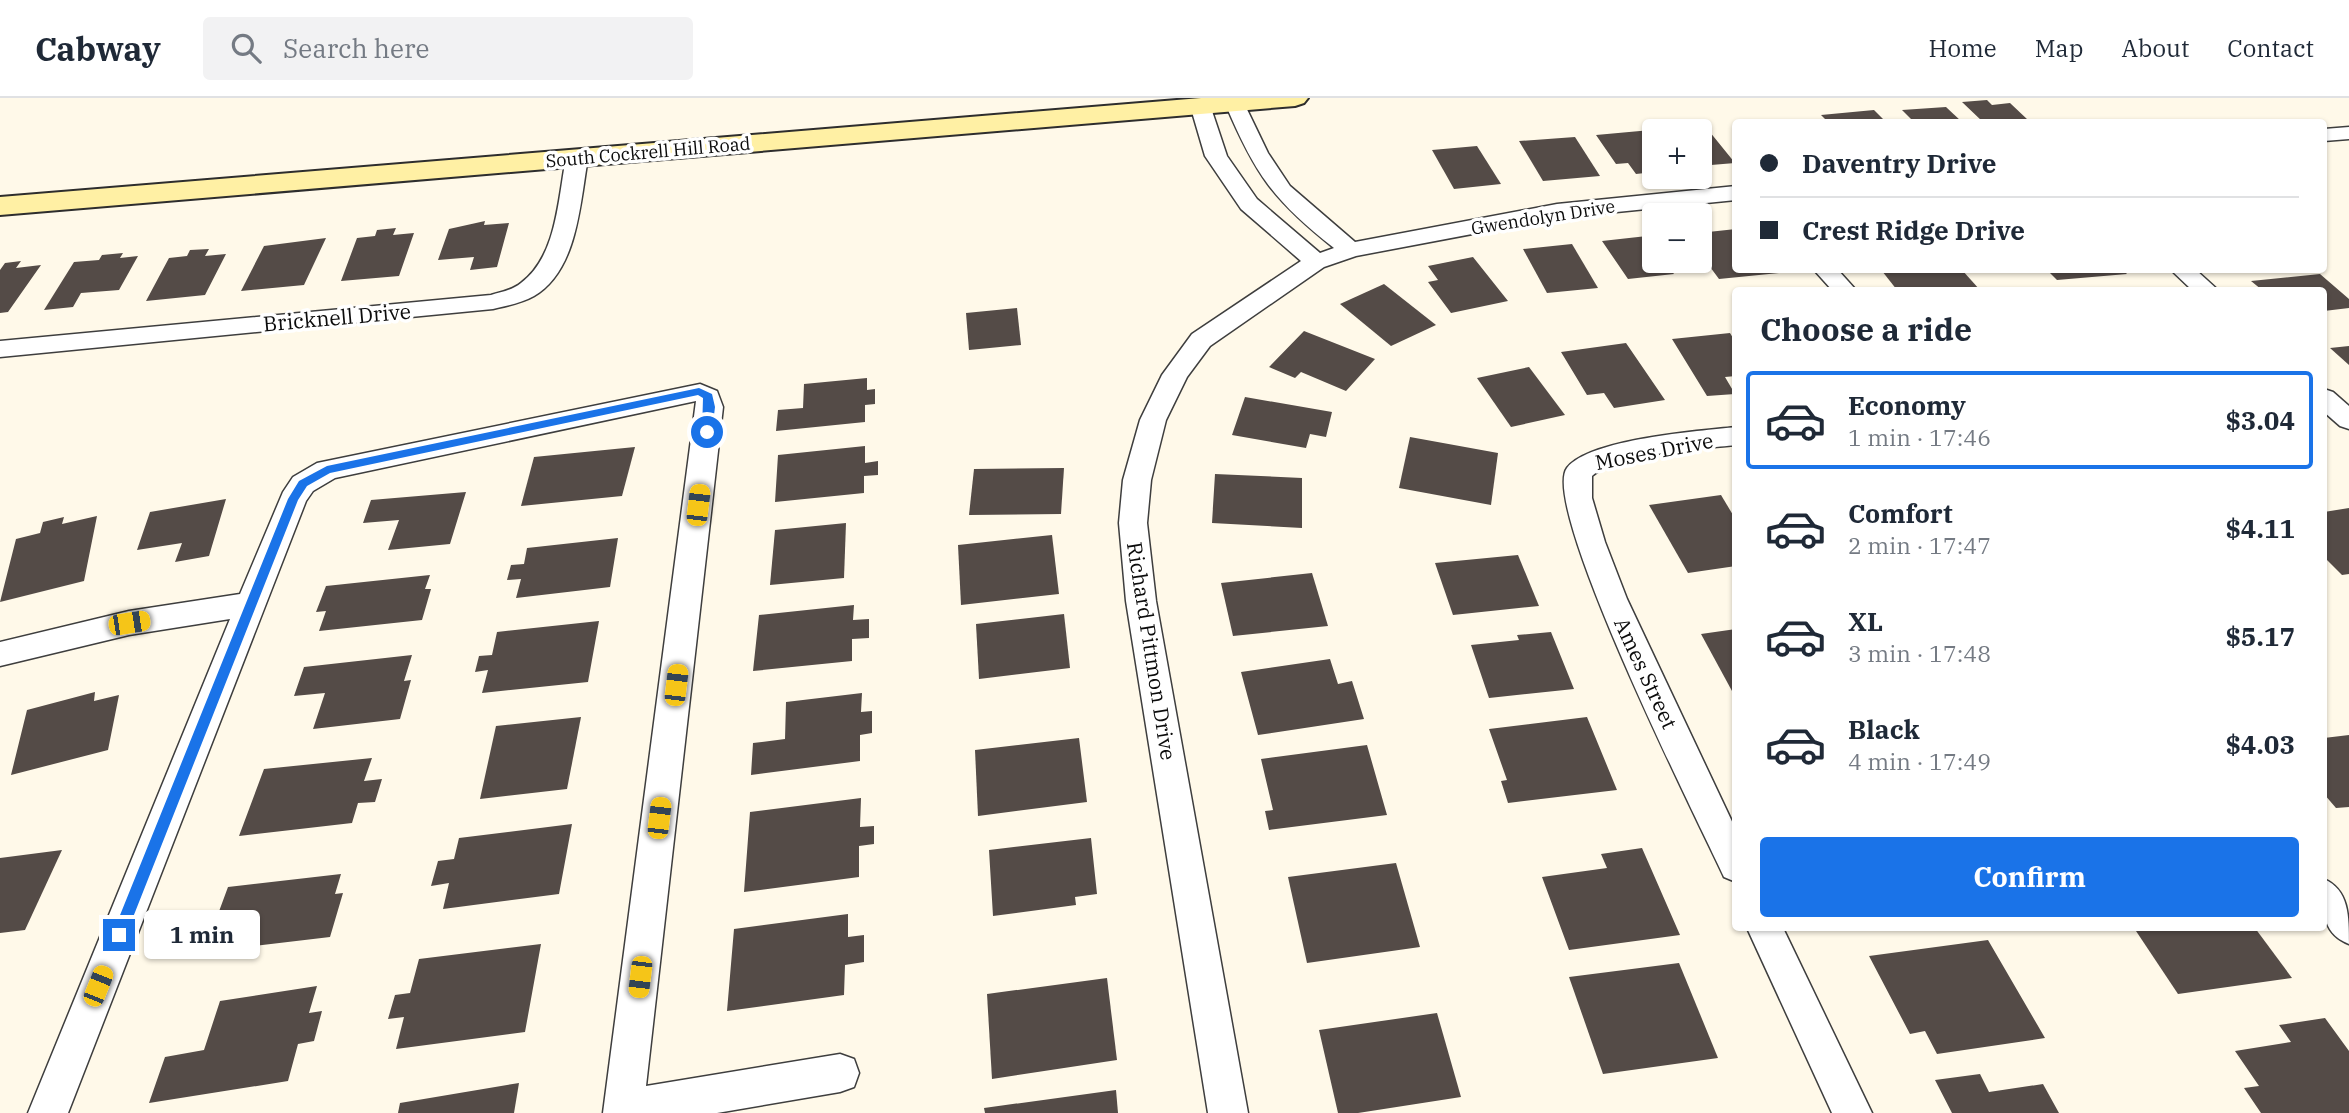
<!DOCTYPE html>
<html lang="en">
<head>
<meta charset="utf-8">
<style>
	body { margin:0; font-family:"IBM Plex Serif",serif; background:#f2f2f3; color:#1f2937; height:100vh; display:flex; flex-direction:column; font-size:26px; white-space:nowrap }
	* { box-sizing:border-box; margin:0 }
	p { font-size:23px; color:#747a83 }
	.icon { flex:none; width:38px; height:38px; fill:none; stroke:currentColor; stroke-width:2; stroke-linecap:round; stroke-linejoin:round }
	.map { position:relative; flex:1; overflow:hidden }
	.side { position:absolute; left:1732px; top:189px; width:595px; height:644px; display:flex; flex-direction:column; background:#fff; border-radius:7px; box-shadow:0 2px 5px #0004 }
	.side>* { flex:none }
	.hud { position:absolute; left:1732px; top:21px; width:595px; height:154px; border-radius:7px; box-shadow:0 2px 5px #0004; display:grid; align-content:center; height:154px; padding:0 28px; background:#fff }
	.tools { position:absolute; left:1642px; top:21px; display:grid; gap:14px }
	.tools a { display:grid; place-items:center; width:70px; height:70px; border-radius:7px; background:#fff; box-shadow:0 2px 5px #0004; font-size:35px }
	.end { position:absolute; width:32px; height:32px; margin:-16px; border:9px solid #1a73e8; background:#fff; box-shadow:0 0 0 4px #fff }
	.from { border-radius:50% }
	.bubble { position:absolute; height:49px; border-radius:7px; background:#fff; box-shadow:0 2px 5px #0004; font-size:23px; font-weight:700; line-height:49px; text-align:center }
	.car { position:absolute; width:21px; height:42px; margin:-21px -10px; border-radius:9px; box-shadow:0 0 5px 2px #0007; background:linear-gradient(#f5c518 24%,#345 0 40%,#f5c518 0 76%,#345 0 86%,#f5c518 0) }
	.hud b { display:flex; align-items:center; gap:24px; height:66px; font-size:26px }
	.hud b+b { border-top:2px solid #e0e1e3 }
	.hud i { width:18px; height:18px; background:#1f2937 }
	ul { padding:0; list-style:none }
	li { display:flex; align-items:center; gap:21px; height:98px; margin:0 14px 10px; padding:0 14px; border:4px solid transparent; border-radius:7px }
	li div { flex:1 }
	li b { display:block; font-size:26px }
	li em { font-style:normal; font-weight:700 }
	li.selected { border-color:#1a73e8 }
	li>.icon { width:63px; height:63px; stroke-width:1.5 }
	h2 { padding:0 28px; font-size:32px; line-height:84px }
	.button { display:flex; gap:14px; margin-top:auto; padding:14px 28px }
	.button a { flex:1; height:80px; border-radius:7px; background:#1a73e8; color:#fff; font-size:28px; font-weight:700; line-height:80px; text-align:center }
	header { display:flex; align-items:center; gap:42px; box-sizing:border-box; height:98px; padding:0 35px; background:#fff; border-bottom:2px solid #e0e1e3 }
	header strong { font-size:33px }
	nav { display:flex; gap:38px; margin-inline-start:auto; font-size:24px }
	.search { width:490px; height:63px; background:#f2f2f3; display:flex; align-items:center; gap:18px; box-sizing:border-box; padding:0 24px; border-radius:7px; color:#747a83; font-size:26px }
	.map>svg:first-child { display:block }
	.building { fill:#544b47 }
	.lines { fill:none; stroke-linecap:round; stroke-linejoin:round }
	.street-casing { stroke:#3e3e3e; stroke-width:3 }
	.secondary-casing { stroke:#2d2d2d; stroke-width:4 }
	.street { fill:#fff; fill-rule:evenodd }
	.secondary { fill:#fff0a4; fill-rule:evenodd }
	.route { fill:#1a73e8 }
	.labels { text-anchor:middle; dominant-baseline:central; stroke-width:7; stroke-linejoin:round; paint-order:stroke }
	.far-street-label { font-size:18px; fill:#0b0b0b; stroke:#fff }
	.street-label { font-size:21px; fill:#0b0b0b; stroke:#fff }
</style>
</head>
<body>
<header>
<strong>Cabway</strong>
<div class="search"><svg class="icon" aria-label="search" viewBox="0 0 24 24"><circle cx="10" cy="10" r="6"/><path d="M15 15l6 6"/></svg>Search here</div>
<nav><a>Home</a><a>Map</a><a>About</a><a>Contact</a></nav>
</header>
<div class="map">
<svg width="2349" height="1015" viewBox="0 0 2349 1015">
	<rect width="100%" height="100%" fill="#fff9e9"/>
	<g class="building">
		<polygon points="1987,2 1992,7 2010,5 2028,22 2036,21 2040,24 1983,24 1962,4"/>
		<polygon points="1946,9 1962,24 1914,24 1902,12"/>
		<polygon points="1874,12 1886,24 1828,24 1821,17"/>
		<polygon points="1705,28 1735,65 1699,68 1699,33 1686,33 1683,30"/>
		<polygon points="1651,32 1654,36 1654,74 1636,76 1628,65 1616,66 1596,37"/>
		<polygon points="1575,39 1600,78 1543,83 1519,43"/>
		<polygon points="1477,48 1501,86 1454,91 1432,52"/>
		<polygon points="485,123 484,127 509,125 497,169 470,172 474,159 438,162 449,131"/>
		<polygon points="396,130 393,137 414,135 399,178 341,183 357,140 375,138 377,132"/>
		<polygon points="1736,131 1736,172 1777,172 1779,175 1719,181 1699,154 1699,135"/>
		<polygon points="1647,138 1654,148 1654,163 1664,163 1674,176 1628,181 1602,143"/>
		<polygon points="326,140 304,187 241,193 264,148"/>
		<polygon points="1572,146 1598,190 1547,195 1523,151"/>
		<polygon points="209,151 205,158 226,156 205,197 146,203 169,160 187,158 190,152"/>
		<polygon points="123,155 120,160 138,158 119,192 81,195 73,209 44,212 74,164 99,162 102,157"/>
		<polygon points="1473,159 1508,203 1451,215 1428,184 1438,182 1428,168"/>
		<polygon points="21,163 16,170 41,167 8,214 0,215 0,172 5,165"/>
		<polygon points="1905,172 1962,172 1980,192 1897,192 1882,173"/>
		<polygon points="2047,172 2123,172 2127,176 2057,182"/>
		<polygon points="2320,176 2349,201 2349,210 2324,213 2324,192 2262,192 2251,183"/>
		<polygon points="1384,186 1436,227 1391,248 1340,206"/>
		<polygon points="1017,210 1021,247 969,252 966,215"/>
		<polygon points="1304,233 1375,261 1346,293 1301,274 1295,280 1269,269"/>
		<polygon points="1730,235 1736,245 1736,278 1725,279 1735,296 1707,298 1672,241"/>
		<polygon points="1626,245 1665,302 1614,310 1604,295 1587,297 1561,254"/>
		<polygon points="2349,248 2349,267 2330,250"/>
		<polygon points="1529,269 1565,317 1511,329 1477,280"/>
		<polygon points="867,280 867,292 875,291 875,306 865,307 865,324 776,333 778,312 803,310 804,286"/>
		<polygon points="1245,299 1332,314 1326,339 1310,336 1306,350 1232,337"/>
		<polygon points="1410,339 1498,355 1491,407 1399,390"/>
		<polygon points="865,348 865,365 878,363 878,377 864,378 864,395 775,404 778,357"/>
		<polygon points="635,349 622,398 521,408 534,359"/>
		<polygon points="1064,370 1061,416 969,417 974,371"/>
		<polygon points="1215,376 1302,380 1302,430 1212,425"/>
		<polygon points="466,394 450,446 388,452 399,422 363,425 371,402"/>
		<polygon points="1721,397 1736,422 1736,468 1688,475 1649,407"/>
		<polygon points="226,401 209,458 175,464 182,445 137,452 150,414"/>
		<polygon points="2349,410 2349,476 2342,477 2324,459 2324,414"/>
		<polygon points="97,418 84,483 0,504 16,441 40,435 43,424 64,419 62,426"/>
		<polygon points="846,425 844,480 770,487 775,432"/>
		<polygon points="1052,437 1059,496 961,507 958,447"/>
		<polygon points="618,440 610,489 516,500 521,481 507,482 511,467 524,466 527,450"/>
		<polygon points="1518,457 1539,508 1453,517 1435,465"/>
		<polygon points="1312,475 1328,528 1233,538 1221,485"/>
		<polygon points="430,477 425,491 431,491 422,522 319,533 326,513 316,514 326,488"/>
		<polygon points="854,507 853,522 869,521 869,540 852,541 852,563 753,573 759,517"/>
		<polygon points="1064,516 1070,570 979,581 976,526"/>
		<polygon points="599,523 588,584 482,595 488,572 475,574 479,558 492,557 497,534"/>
		<polygon points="1736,531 1736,593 1732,593 1701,536"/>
		<polygon points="1551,534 1574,591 1489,600 1471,547 1519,542 1517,537"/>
		<polygon points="412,557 404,583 411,582 400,621 313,631 325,595 294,598 304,569"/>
		<polygon points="1330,561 1338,586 1352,583 1364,621 1258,637 1241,574"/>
		<polygon points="95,594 94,603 119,597 108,652 11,677 27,612"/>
		<polygon points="862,595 861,614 872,613 872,635 860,637 860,663 751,677 753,645 785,641 786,604"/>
		<polygon points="581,619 567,691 480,701 496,628"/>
		<polygon points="1587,619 1617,692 1508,705 1501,683 1507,682 1489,631"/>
		<polygon points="2349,637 2349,709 2336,710 2324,696 2324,640"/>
		<polygon points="1079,640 1087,704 978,718 975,652"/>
		<polygon points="1367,647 1387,717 1269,732 1265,713 1273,712 1261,661"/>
		<polygon points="372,660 364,683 382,681 375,704 358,705 352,725 239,738 264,671"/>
		<polygon points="861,700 860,729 874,728 874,746 859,748 859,779 744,794 750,714"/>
		<polygon points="572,726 559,796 443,811 449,785 431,788 438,763 454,761 459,740"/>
		<polygon points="1091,740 1097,796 1075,799 1076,807 993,818 989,752"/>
		<polygon points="1642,750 1680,837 1569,852 1542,779 1607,770 1601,756"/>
		<polygon points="62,752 25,832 0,835 0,760"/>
		<polygon points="1396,765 1420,849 1307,865 1288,779"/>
		<polygon points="341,776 335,796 343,795 330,839 204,854 228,789"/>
		<polygon points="848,816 848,839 864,837 864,864 845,867 844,897 727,913 734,831"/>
		<polygon points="2134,830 2255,830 2292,880 2178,896"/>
		<polygon points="1988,842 2045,940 1937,956 1925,933 1910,936 1869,858"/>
		<polygon points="541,846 525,934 396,951 404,919 388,921 395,897 410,895 419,861"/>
		<polygon points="1679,865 1718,960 1603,976 1569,879"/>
		<polygon points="1107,880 1117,962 992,981 987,896"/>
		<polygon points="317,888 309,915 322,913 314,943 298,946 288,983 149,1005 165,959 204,952 220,903"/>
		<polygon points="1437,915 1461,999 1358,1015 1338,1015 1319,932"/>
		<polygon points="2325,920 2349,953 2349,1015 2261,1015 2244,990 2259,988 2235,953 2291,944 2279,927"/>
		<polygon points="1980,976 1989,994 2043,986 2059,1015 1952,1015 1935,982"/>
		<polygon points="519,985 514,1015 398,1015 400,1005"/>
		<polygon points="1116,992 1118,1015 985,1015 984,1010"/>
	</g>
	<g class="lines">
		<g class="street-casing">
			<g id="street">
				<path d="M1200 1 1207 3 1210 7 1227 58 1257 101 1320 155 1334 150C1273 102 1255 76 1225 5L1228 1H1242L1268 55 1290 88 1355 144 1557 106 1736 88V102L1557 120 1356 158 1324 169 1210 248 1187 279 1166 322 1151 382 1147 425 1156 503 1248 1015H1208L1126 503 1119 425 1123 382 1140 322 1162 277 1192 236 1301 163 1241 111 1205 58 1190 7 1193 3Z"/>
				<polygon points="2349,29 2349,41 2324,43 2324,31"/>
				<path d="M577 54 584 56 588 60C580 104 578 172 534 198 522 205 506 208 493 211L0 259V243L491 197C501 194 513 192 521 185 557 158 558 101 566 60L570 56Z"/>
				<polygon points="1814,172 1838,172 1856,192 1832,192"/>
				<polygon points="2171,172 2196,172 2218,192 2192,192"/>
				<polygon points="700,286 717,293 723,309 646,988 840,956 854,961 859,975 854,989 840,994 717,1015 603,1015 696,303 335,380 313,393 306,403 68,1015 28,1015 230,521 129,537 0,568 0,544 129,513 240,496 283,394 293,379 317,365"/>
				<polygon points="2324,291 2333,294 2349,308 2349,331 2340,328 2324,314"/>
				<path d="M1736 329V347C1700 351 1618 355 1592 378V400L1605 444 1627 501 1736 732V784L1724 779C1699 725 1539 407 1567 370 1589 341 1699 333 1736 329Z"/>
				<path d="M2324 781C2349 792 2349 818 2349 846 2319 834 2324 809 2324 781Z"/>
				<polygon points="1747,830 1783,830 1872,1015 1832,1015"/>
			</g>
		</g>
		<g class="secondary-casing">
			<polygon id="secondary" points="1201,0 1308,0 1304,5 1295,8 0,117 0,99"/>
		</g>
		<use href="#street" class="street"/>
		<use href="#secondary" class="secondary"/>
	</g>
	<polygon class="route" points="699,290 712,296 715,309 712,334 707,337 702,334 703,300 698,297 330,375 307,388 298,402 126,837 124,841 114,841 112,837 288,401 299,383 327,368"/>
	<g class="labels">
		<g class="far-street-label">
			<text transform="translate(648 54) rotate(-5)">South Cockrell Hill Road</text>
			<text transform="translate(1543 119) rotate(-9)">Gwendolyn Drive</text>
		</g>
		<g class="street-label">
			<text transform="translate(337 219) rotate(-5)">Bricknell Drive</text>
			<text transform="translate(1654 353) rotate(-11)">Moses Drive</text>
			<text transform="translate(1152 553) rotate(81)">Richard Pittmon Drive</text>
			<text transform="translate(1646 575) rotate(65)">Ames Street</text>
		</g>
	</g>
</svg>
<div class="tools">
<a>+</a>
<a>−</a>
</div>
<i class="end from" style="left:707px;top:334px"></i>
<i class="end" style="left:119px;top:837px"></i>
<div class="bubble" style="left:144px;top:812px;width:116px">1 min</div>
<i class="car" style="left:698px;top:407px;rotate:7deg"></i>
<i class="car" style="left:129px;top:525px;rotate:81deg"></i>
<i class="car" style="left:676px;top:587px;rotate:7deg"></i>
<i class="car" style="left:659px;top:720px;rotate:7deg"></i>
<i class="car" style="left:640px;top:879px;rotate:187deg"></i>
<i class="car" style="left:98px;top:888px;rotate:22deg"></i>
<div class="hud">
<b><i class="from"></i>Daventry Drive</b>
<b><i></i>Crest Ridge Drive</b>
</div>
<section class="side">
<h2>Choose a ride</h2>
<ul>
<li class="selected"><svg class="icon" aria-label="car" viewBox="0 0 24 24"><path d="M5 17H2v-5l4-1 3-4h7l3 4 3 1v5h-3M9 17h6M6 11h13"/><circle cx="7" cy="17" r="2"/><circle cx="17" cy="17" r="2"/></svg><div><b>Economy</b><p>1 min · 17:46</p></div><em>$3.04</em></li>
<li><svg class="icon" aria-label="car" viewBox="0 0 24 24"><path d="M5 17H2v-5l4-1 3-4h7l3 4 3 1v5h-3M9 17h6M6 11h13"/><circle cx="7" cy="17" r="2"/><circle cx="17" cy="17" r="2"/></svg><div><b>Comfort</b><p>2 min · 17:47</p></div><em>$4.11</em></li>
<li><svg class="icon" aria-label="car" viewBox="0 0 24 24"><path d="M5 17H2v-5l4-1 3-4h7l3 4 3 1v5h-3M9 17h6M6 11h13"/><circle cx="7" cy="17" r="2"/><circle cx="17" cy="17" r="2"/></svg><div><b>XL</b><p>3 min · 17:48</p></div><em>$5.17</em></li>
<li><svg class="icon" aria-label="car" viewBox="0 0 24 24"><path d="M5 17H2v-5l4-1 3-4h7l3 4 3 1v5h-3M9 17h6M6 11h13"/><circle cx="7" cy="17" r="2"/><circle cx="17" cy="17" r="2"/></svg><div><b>Black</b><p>4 min · 17:49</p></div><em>$4.03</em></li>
</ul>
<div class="button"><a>Confirm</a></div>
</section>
</div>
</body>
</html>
